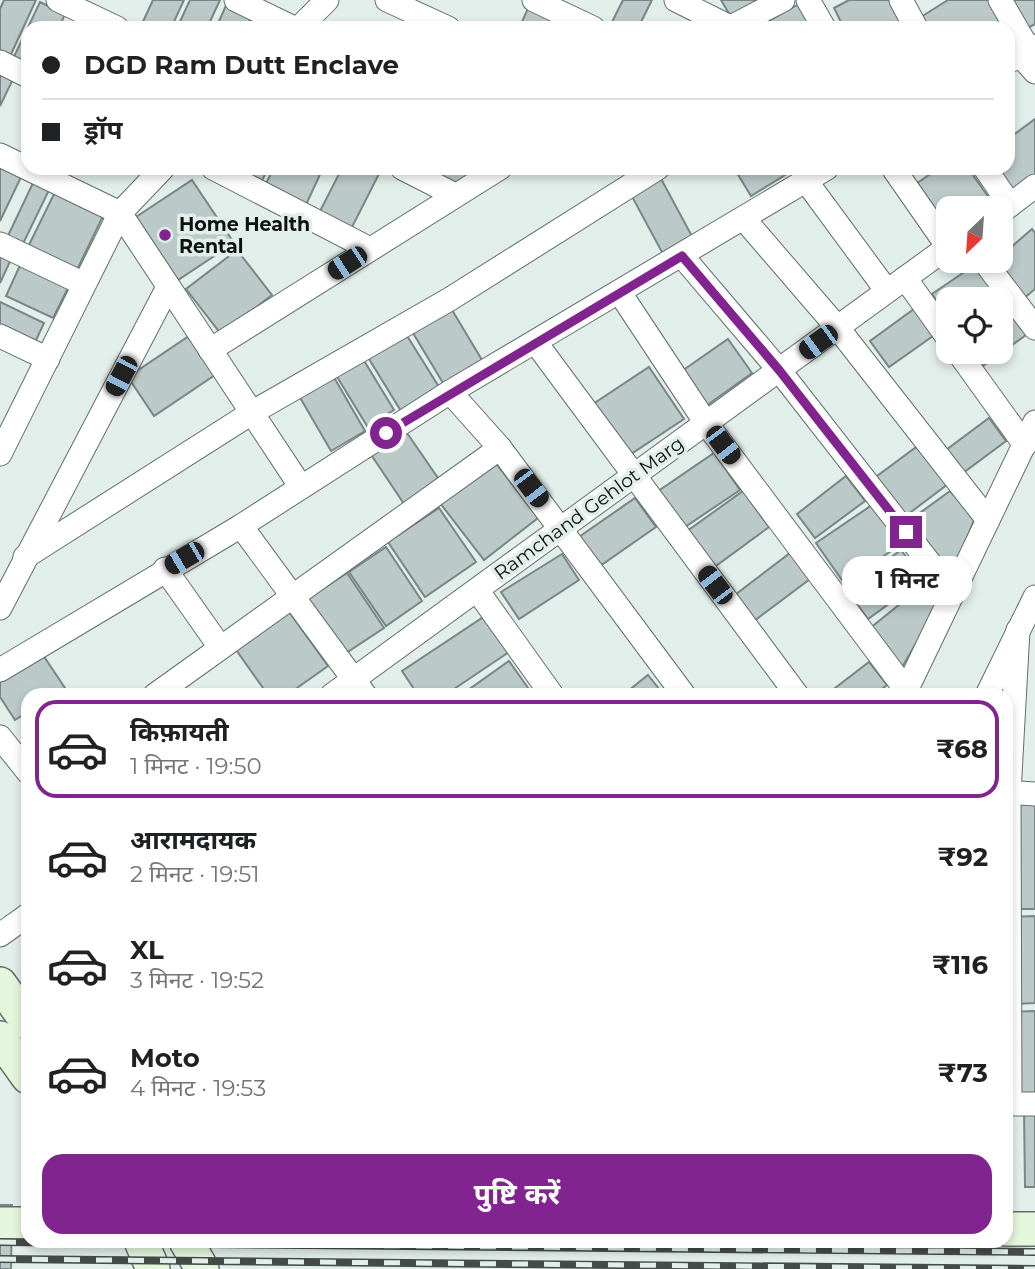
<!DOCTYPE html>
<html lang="hi">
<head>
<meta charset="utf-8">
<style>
	body { margin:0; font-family:Montserrat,"Noto Sans Devanagari",sans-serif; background:#f2f2f2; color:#202124; height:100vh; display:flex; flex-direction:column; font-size:26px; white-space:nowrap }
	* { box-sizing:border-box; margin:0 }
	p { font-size:23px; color:#757577 }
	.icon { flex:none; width:38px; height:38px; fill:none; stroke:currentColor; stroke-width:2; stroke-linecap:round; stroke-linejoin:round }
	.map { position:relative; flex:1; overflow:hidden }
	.drawer { position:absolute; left:21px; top:688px; width:992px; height:560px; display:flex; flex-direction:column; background:#fff; border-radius:21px; box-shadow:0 4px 10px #0003 }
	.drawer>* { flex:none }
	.banner { position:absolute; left:21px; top:21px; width:994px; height:154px; border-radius:21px; box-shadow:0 4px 10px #0003; display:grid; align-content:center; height:154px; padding:0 21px; background:#fff }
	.needle { width:46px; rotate:205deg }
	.buttons { position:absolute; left:936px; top:196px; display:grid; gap:14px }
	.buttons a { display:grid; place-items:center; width:77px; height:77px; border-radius:14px; background:#fff; box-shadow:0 4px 10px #0003; font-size:35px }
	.end { position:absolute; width:32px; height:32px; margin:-16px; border:9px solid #812490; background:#fff; box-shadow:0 0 0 4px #fff }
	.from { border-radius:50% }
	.bubble { position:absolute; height:49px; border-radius:21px; background:#fff; box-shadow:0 4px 10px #0003; font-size:23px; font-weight:700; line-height:49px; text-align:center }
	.car { position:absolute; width:21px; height:42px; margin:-21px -10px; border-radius:9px; box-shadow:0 0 5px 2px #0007; background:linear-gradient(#222 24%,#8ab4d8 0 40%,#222 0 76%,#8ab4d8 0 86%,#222 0) }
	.banner b { display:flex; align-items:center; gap:24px; height:66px; font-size:26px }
	.banner b+b { border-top:2px solid #e0e0e0 }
	.banner i { width:18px; height:18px; background:#202124 }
	ul { padding:12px 0 0; list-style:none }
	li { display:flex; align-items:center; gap:21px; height:98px; margin:0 14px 10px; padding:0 7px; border:4px solid transparent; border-radius:21px }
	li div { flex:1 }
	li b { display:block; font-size:26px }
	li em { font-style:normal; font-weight:700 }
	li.on { border-color:#812490 }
	li>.icon { width:63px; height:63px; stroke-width:1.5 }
	.primary-button { display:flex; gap:14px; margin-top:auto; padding:14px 21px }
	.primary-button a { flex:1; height:80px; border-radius:21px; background:#812490; color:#fff; font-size:28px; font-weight:700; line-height:80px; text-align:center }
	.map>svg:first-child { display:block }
	.building { fill:#bbc9c9; stroke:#788686; stroke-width:2 }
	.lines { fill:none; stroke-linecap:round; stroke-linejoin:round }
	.street-casing { stroke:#626e69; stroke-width:25 }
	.secondary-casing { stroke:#626e69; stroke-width:36 }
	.street { stroke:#fff; stroke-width:23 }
	.secondary { stroke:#e4f7dc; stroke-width:33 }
	.rail-casing { stroke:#454b49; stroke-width:8 }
	.rail { stroke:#e2eee9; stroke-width:5; stroke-dasharray:16; stroke-linecap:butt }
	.route { stroke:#812490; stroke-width:9 }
	.poi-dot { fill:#812490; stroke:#e2eee9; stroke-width:2.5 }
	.labels { text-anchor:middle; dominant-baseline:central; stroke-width:7; stroke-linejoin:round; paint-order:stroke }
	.poi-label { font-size:19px; font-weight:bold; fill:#0c100f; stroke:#e2eee9; text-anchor:start }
	.street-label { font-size:19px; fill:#0c100f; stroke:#e2eee9 }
</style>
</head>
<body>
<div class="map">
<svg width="1035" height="1269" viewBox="0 0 1035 1269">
	<rect width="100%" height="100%" fill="#e2eee9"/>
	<g class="building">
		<polygon points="4,0 36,0 7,63 0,59 0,9"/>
		<polygon points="153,0 184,0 171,28 140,28"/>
		<polygon points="190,0 220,0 207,28 177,28"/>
		<polygon points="532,0 566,17 561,28 519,28"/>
		<polygon points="623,0 652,0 638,28 609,28"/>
		<polygon points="721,0 760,0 731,17"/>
		<polygon points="849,0 896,0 909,24 901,28 844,28 834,8"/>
		<polygon points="948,0 993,0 1008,28 928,28 921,17"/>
		<polygon points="1005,0 1035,0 1035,24 1022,31"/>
		<polygon points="228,1 253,13 246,28 216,28"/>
		<polygon points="40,2 65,14 59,28 28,28 28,73 10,65"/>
		<polygon points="799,4 812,28 756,28"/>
		<polygon points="0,68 15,75 0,106"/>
		<polygon points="1035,119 1035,180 1015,194 996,168 1008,168 1008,139"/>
		<polygon points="0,163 23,173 0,221"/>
		<polygon points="226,168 268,168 260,185"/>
		<polygon points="274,168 323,168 305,207 264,187"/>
		<polygon points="342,168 382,168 350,231 318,215"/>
		<polygon points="437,168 492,168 458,191 432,179"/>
		<polygon points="734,168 787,168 790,172 751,196"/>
		<polygon points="939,168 968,168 996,208 948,208 948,238 913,186"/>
		<polygon points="659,175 693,238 663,254 629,191"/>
		<polygon points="192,180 234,243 178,280 136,217"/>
		<polygon points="33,183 49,190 19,252 4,244"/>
		<polygon points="56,190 105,212 73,278 24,255"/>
		<polygon points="1032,229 1035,233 1035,289 1023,299 996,261 1001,261 1001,256"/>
		<polygon points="0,249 13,255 0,283"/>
		<polygon points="237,250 272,295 221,334 186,289"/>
		<polygon points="22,261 70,284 53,318 6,296"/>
		<polygon points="976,264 998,294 991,299 948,299 948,318 932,294"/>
		<polygon points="1001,301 1026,335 980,368 969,352 1001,352"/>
		<polygon points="0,302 44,323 32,349 0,333"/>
		<polygon points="449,305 485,365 446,388 410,328"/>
		<polygon points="914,309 933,336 889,367 870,341"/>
		<polygon points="404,331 439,387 401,411 366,354"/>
		<polygon points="189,336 215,375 154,416 128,377"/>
		<polygon points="728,339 752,373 706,406 682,371"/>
		<polygon points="363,359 394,410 367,426 336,375"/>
		<polygon points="649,367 684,419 625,458 590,406"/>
		<polygon points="332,374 365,431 331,451 298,394"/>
		<polygon points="989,418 1006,441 963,473 946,450"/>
		<polygon points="405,430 440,481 404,504 370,453"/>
		<polygon points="919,445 948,484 903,518 873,479"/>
		<polygon points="714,453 740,490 676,533 651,496"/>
		<polygon points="494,461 538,518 484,560 440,503"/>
		<polygon points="846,476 865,501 815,538 797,514"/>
		<polygon points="743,491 769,527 709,571 683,534"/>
		<polygon points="950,491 975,518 951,577 910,520"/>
		<polygon points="635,498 656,527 597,568 576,539"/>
		<polygon points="872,505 900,545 844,583 816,543"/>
		<polygon points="439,508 476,562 425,597 388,542"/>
		<polygon points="386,547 422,601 386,626 349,572"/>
		<polygon points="901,550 923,579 868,619 847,590"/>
		<polygon points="790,553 810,579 750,624 731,598"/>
		<polygon points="562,554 579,580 519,619 501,592"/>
		<polygon points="347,573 384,628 343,655 306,600"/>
		<polygon points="930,580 943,597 901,669 869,629"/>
		<polygon points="287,609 328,666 287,695 268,695 234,647"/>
		<polygon points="485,616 509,652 445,695 418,695 402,671"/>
		<polygon points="43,655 65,688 54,695 28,695 28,712 15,720 0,697 0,682"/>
		<polygon points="509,661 533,695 461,695"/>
		<polygon points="869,662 887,685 874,695 826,695"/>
		<polygon points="648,675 664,695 623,695"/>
		<polygon points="1035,800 1035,909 1013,909 1016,801"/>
		<polygon points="1035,916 1035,1003 1017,1004 1013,917"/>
		<polygon points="1035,1011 1035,1097 1015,1097 1012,1012"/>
		<polygon points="1024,1110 1035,1110 1035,1187 1025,1187"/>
		<polygon points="0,1205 12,1205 11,1269 0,1269"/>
	</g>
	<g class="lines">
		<g class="street-casing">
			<g id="street">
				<polyline points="58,0 117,28"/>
				<polyline points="236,0 294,28"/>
				<polyline points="387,0 448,28"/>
				<polyline points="534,0 593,28"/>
				<polyline points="676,0 730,27"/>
				<polyline points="808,0 824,28"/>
				<polyline points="901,0 916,28"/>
				<polyline points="1000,0 1029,50"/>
				<polyline points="299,28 327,0"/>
				<polyline points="729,28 783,0"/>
				<polyline points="1020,55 1035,72"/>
				<polyline points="0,62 28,76"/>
				<polyline points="1008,62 1035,46"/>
				<polyline points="0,155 120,213 301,487"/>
				<polyline points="213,168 370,249"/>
				<polyline points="402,168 455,195"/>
				<polyline points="893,168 948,247"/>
				<polyline points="985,168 1010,205"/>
				<polyline points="806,181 887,291"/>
				<polyline points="1001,212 1035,186"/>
				<polyline points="744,219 837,327 988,520"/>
				<polyline points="0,244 82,283"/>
				<polyline points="682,256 779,370 953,593"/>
				<polyline points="984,261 1035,328"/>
				<polyline points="905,278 948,338"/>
				<polyline points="620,293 706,423 906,690"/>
				<polyline points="0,336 48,359"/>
				<polyline points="536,343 797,695"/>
				<polyline points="210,350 500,168"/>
				<polyline points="958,352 1025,445"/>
				<polyline points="450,392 500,448 684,695"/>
				<polyline points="0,454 120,213 163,168"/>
				<polyline points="241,526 365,695"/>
				<polyline points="25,557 253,412 450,299 658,168"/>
				<polyline points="165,569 220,647"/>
				<polyline points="477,590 552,695"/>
				<polyline points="0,608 168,287"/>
				<polyline points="0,670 241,526 450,392 827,168"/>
				<polyline points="155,695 500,448"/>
				<polyline points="332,695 948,247"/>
				<polyline points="904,695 1035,422"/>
				<polyline points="987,695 1035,597"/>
				<polyline points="0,737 28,772"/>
				<polyline points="1006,792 1035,794"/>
				<polyline points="0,935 28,915"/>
				<polyline points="1006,1104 1035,1104"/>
				<polyline points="1010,1104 1009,793 1018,630"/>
			</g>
		</g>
		<g class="secondary-casing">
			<g id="secondary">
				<polyline points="0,984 28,1023"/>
				<polyline points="0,1038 28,1077"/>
				<polyline points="0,1224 28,1224"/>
				<polyline points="1006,1229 1035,1229"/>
				<polyline points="141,1241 153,1269"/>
				<polyline points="186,1241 202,1269"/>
			</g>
		</g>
		<use href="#street" class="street"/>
		<use href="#secondary" class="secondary"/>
		<g class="rail-casing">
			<g id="rail">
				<polyline points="0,1242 1035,1252"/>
				<polyline points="0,1259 1035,1269"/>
			</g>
		</g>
		<use href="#rail" class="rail"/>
	</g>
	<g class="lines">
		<polyline class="route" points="386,433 682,256 779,370 906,532"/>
	</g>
	<circle class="poi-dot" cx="165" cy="235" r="7"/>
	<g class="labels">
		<g class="poi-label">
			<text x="179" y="224">Home Health<tspan x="179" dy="22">Rental</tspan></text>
		</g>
		<g class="street-label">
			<text transform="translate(589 508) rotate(-36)">Ramchand Gehlot Marg</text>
		</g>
	</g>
</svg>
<div class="buttons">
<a><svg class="needle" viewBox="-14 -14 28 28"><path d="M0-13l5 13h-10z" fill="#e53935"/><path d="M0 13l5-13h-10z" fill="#757577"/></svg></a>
<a><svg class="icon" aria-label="locate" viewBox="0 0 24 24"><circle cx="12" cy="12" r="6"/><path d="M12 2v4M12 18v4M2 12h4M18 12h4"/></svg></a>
</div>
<i class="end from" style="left:386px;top:433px"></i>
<i class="end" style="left:906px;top:532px"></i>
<div class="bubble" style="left:842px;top:556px;width:130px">1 मिनट</div>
<i class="car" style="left:347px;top:263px;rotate:237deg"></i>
<i class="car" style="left:818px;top:342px;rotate:234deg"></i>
<i class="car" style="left:121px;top:376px;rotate:208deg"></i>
<i class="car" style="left:723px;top:445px;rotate:143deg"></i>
<i class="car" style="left:531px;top:488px;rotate:143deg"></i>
<i class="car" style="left:184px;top:558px;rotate:240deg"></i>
<i class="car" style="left:715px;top:585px;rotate:323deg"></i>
<div class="banner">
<b><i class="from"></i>DGD Ram Dutt Enclave</b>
<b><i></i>ड्रॉप</b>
</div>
<section class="drawer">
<ul>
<li class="on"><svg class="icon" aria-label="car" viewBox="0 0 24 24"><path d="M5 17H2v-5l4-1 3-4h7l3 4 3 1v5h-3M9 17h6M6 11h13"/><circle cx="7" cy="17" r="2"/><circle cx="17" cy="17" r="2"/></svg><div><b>किफ़ायती</b><p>1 मिनट · 19:50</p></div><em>₹68</em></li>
<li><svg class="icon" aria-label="car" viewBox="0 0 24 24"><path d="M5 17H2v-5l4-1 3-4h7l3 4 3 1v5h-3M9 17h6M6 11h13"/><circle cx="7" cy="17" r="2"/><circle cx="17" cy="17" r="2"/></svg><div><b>आरामदायक</b><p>2 मिनट · 19:51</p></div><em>₹92</em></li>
<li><svg class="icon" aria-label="car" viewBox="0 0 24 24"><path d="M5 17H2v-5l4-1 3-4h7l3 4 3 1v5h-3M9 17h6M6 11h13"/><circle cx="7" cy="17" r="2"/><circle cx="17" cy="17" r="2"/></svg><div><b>XL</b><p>3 मिनट · 19:52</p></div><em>₹116</em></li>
<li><svg class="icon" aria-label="car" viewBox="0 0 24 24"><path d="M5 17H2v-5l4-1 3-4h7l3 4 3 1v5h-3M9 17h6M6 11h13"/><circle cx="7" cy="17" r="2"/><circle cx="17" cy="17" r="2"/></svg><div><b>Moto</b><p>4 मिनट · 19:53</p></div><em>₹73</em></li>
</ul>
<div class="primary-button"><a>पुष्टि करें</a></div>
</section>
</div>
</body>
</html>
